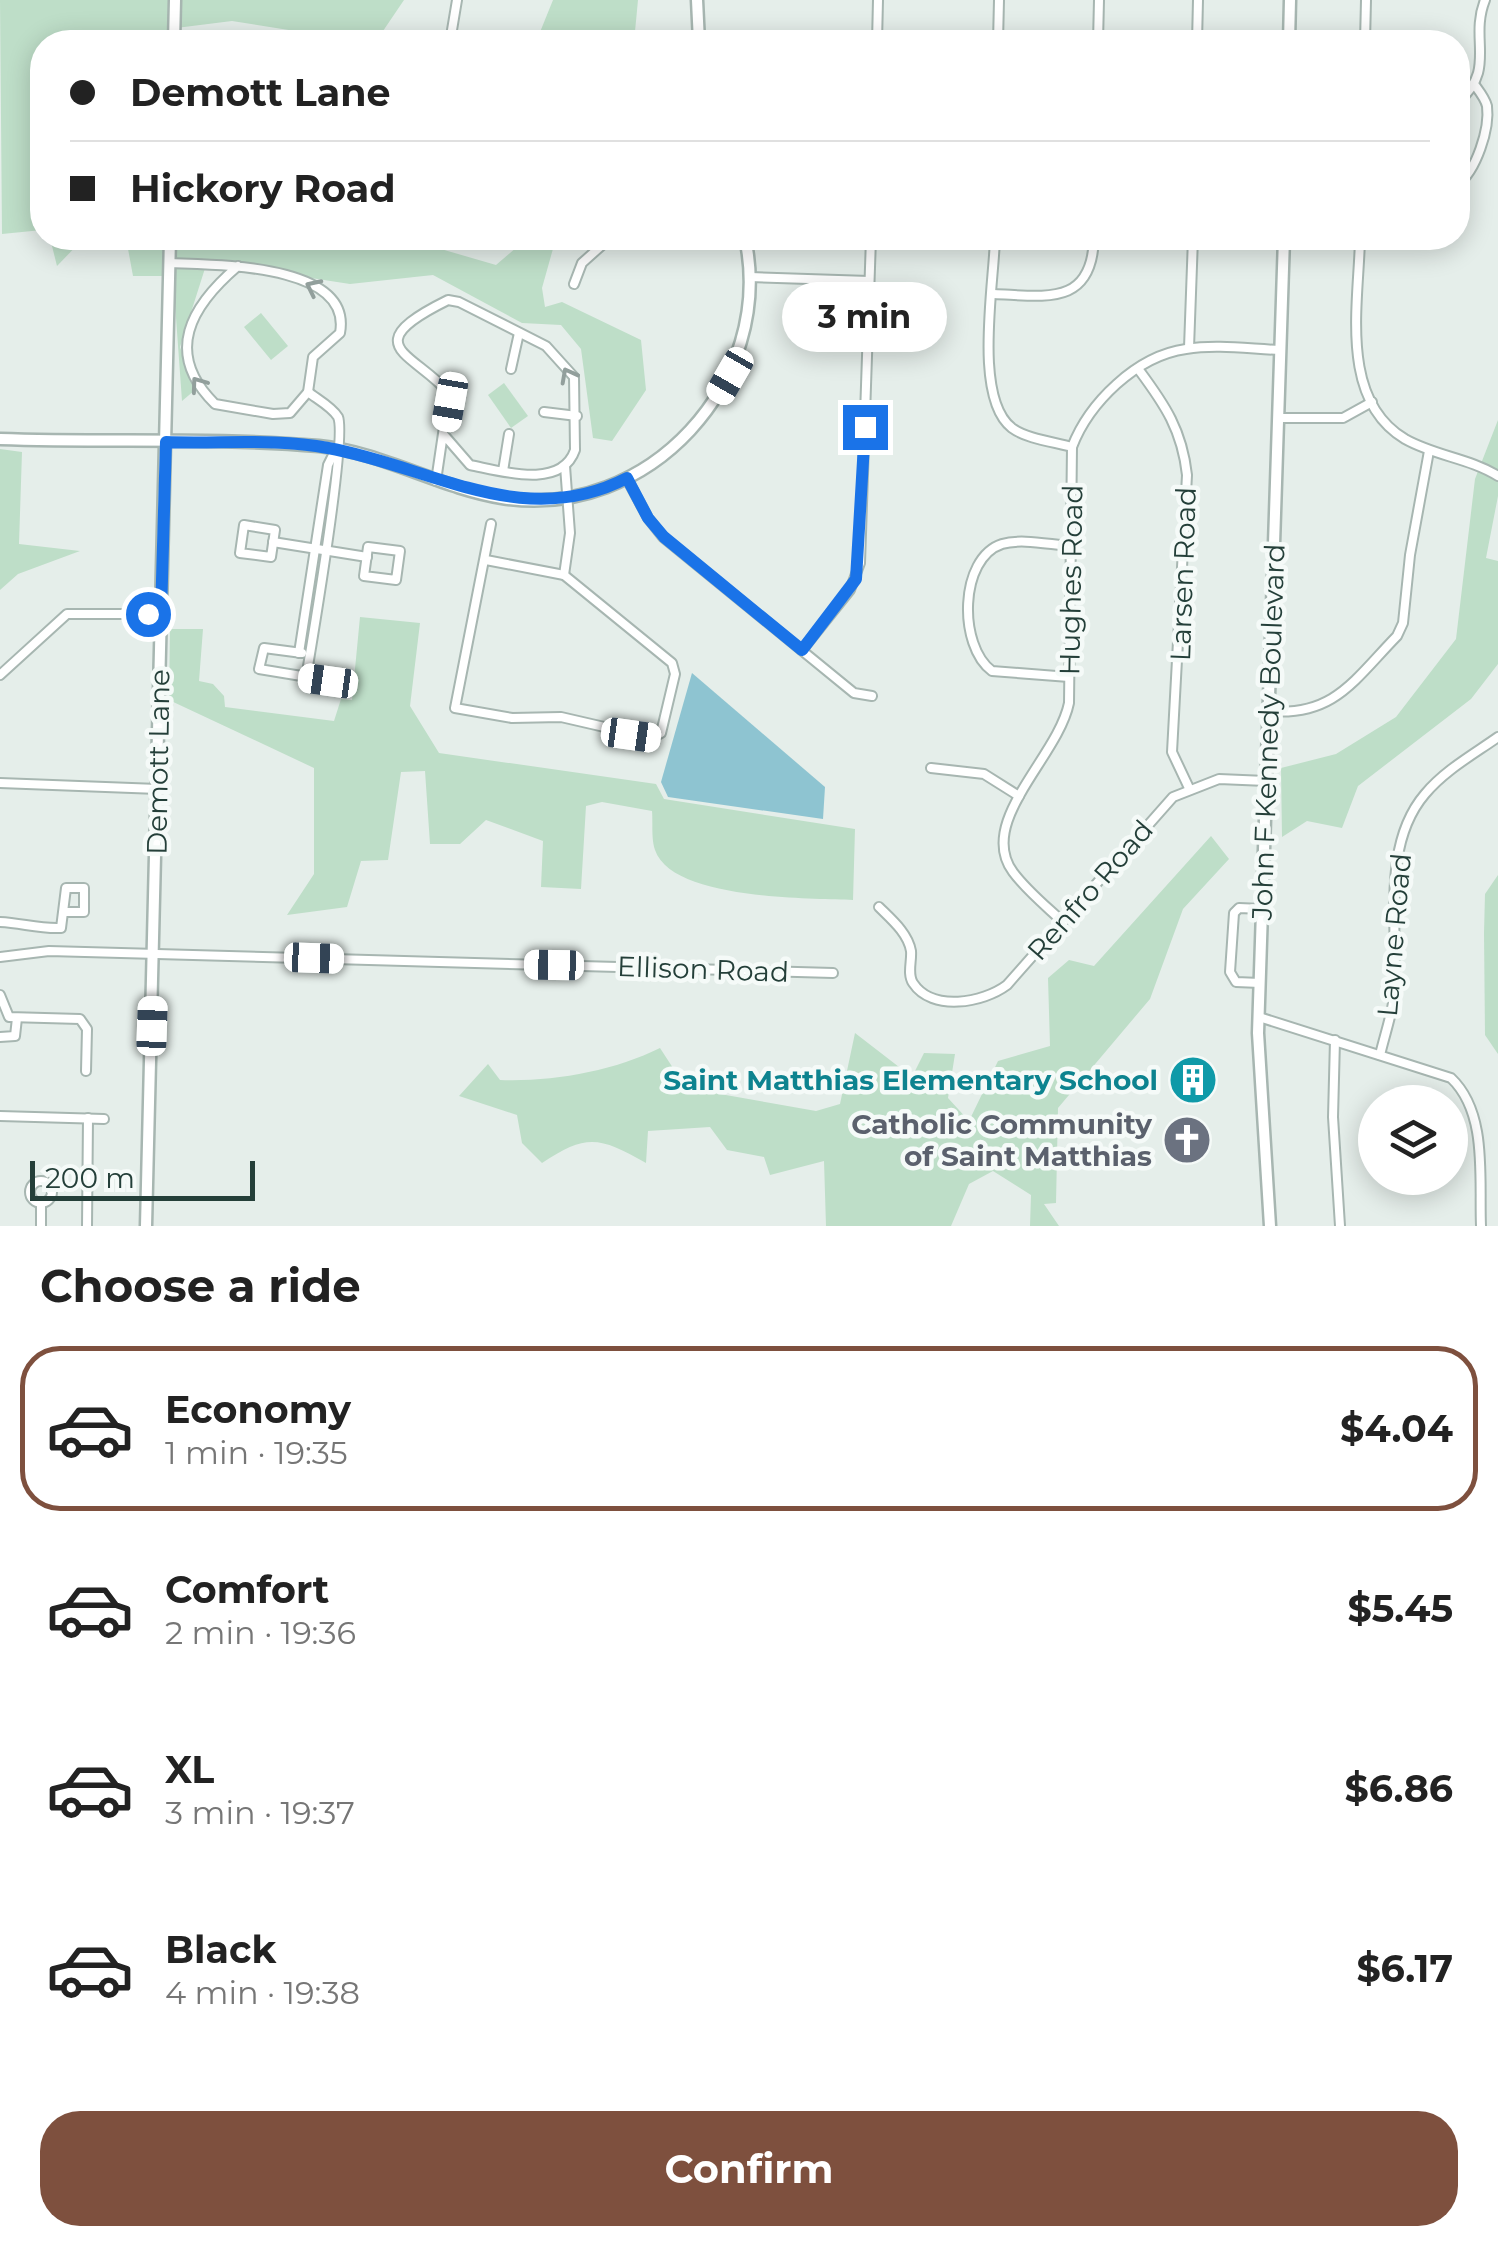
<!DOCTYPE html>
<html lang="en">
<head>
<meta charset="utf-8">
<style>
	body { margin:0; font-family:Montserrat,sans-serif; background:#f6f6f6; color:#222; height:100vh; display:flex; flex-direction:column; font-size:38px; white-space:nowrap }
	* { box-sizing:border-box; margin:0 }
	p { font-size:32px; color:#767676 }
	.icon { flex:none; width:55px; height:55px; fill:none; stroke:currentColor; stroke-width:2; stroke-linecap:round; stroke-linejoin:round }
	.map { position:relative; height:1226px; overflow:hidden }
	.details { display:flex; flex-direction:column; background:#fff; flex:1 }
	.details>* { flex:none }
	.banner { position:absolute; left:30px; top:30px; width:1440px; height:220px; border-radius:40px; box-shadow:0 5px 25px #0003; display:grid; align-content:center; height:220px; padding:0 40px; background:#fff }
	.buttons { position:absolute; left:1358px; top:1085px; display:grid; gap:20px }
	.buttons a { display:grid; place-items:center; width:110px; height:110px; border-radius:50%; background:#fff; box-shadow:0 5px 25px #0003; font-size:50px }
	.scale { position:absolute; left:30px; bottom:25px; width:225px; box-sizing:border-box; padding-left:10px; border:5px solid #243f39; border-top:0; font-size:28px; line-height:35px; white-space:nowrap; color:#243f39; -webkit-text-stroke:8px #f5faf8; paint-order:stroke }
	.end { position:absolute; width:45px; height:45px; margin:-22px; border:12px solid #1a73e8; background:#fff; box-shadow:0 0 0 5px #fff }
	.from { border-radius:50% }
	.bubble { position:absolute; height:70px; border-radius:35px; background:#fff; box-shadow:0 5px 25px #0003; font-size:32px; font-weight:700; line-height:70px; text-align:center }
	.car { position:absolute; width:30px; height:60px; margin:-30px -15px; border-radius:12px; box-shadow:0 0 8px 2px #0007; background:linear-gradient(#fff 24%,#345 0 40%,#fff 0 76%,#345 0 86%,#fff 0) }
	.banner b { display:flex; align-items:center; gap:35px; height:95px; font-size:38px }
	.banner b+b { border-top:2px solid #e0e0e0 }
	.banner i { width:25px; height:25px; background:#222 }
	ul { padding:0; list-style:none }
	li { display:flex; align-items:center; gap:30px; height:165px; margin:0 20px 15px; padding:0 20px; border:5px solid transparent; border-radius:40px }
	li div { flex:1 }
	li b { display:block; font-size:38px }
	li em { font-style:normal; font-weight:700 }
	li.on { border-color:#7e503e }
	li>.icon { width:90px; height:90px; stroke-width:1.5 }
	h2 { padding:0 40px; font-size:45px; line-height:120px }
	.primary-button { display:flex; gap:20px; margin-top:auto; padding:20px 40px }
	.primary-button a { flex:1; height:115px; border-radius:40px; background:#7e503e; color:#fff; font-size:40px; font-weight:700; line-height:115px; text-align:center }
	.map>svg:first-child { display:block }
	.green { fill:#bedec8 }
	.water { fill:#8ec4d1 }
	.lines { fill:none; stroke-linecap:round; stroke-linejoin:round }
	.minor-casing { stroke:#a7b6b1; stroke-width:12 }
	.tertiary-casing { stroke:#a7b6b1; stroke-width:15 }
	.minor { stroke:#fff; stroke-width:8 }
	.tertiary { stroke:#fff; stroke-width:10 }
	.oneway { stroke:#929f9c }
	.route { stroke:#1a73e8; stroke-width:12 }
	.labels { text-anchor:middle; dominant-baseline:central; stroke-width:9; stroke-linejoin:round; paint-order:stroke }
	.street-label { font-size:28px; fill:#243f39; stroke:#f5faf8 }
	.culture-label { font-size:28px; font-weight:bold; fill:#0d838f; stroke:#f5faf8; text-anchor:end }
	.worship-label { font-size:28px; font-weight:bold; fill:#5b616d; stroke:#f5faf8; text-anchor:end }
</style>
</head>
<body>
<div class="map">
<svg width="1498" height="1226" viewBox="0 0 1498 1226">
	<rect width="100%" height="100%" fill="#e5eeea"/>
	<g class="green">
		<polygon points="0,0 404,0 383,31 364,42 232,21 176,28 176,42 42,42 42,230 2,234"/>
		<polygon points="553,0 638,0 634,42 536,42"/>
		<polygon points="50,238 84,238 57,266"/>
		<polygon points="126,238 403,238 496,265 517,247 519,238 556,238 542,288 545,307 562,302 641,340 646,390 612,441 593,438 581,349 561,325 522,323 433,275 350,284 207,262 180,347 195,390 182,401 173,276 133,276"/>
		<polygon points="261,313 288,346 271,360 244,327"/>
		<polygon points="504,383 528,416 511,428 488,395"/>
		<polygon points="1498,420 1498,496 1486,558 1498,561 1498,664 1471,699 1358,786 1342,828 1307,821 1282,837 1281,768 1336,754 1396,717 1456,639 1475,479"/>
		<polygon points="0,449 22,452 19,544 80,551 18,574 0,590"/>
		<path d="M360 617 420 623 410 706 439 753 656 784 664 799 855 829 853 900C809 898 672 900 655 850 651 839 653 822 652 811L602 802 586 806 581 889 541 887 543 841 486 820 460 844H430L425 771 401 772 388 860 361 861 347 907 287 915 314 874V768L169 700 170 629H203L199 681 213 684 224 696 225 707 334 721 341 699 352 700Z"/>
		<path d="M1211 836 1229 859 1183 909 1150 999 1058 1108 1056 1203 1044 1204 1059 1226H1030L1031 1195 993 1171 969 1184 951 1226H826L824 1161 770 1175 764 1157 727 1150 710 1127 648 1131 646 1163C600 1137 587 1133 542 1163L522 1143 517 1115 459 1096 488 1064 500 1080C552 1082 614 1071 660 1048L686 1088 816 1111 840 1104 855 1033 912 1077 924 1053 955 1054 948 1098 969 1121 998 1061 1050 1046 1048 978 1069 960 1094 966Z"/>
		<polygon points="1498,875 1498,1054 1485,1035 1484,933 1485,894"/>
	</g>
	<polygon class="water" points="692,673 825,787 823,819 668,797 661,782"/>
	<g class="lines">
		<g class="minor-casing">
			<g id="minor">
				<polyline points="450,42 457,0"/>
				<polyline points="877,42 878,0"/>
				<polyline points="998,42 999,0"/>
				<polyline points="1098,42 1099,0"/>
				<polyline points="1197,42 1198,0"/>
				<polyline points="1365,42 1366,0"/>
				<path d="M1458 102C1497 69 1469 40 1485 0"/>
				<path d="M1458 184C1476 171 1490 129 1487 106 1485 98 1479 91 1474 84"/>
				<path d="M995 238C994 284 973 398 1012 428 1027 439 1054 442 1072 447"/>
				<path d="M1360 238C1359 302 1338 399 1405 439 1435 456 1469 458 1498 476"/>
				<path d="M170 263C214 265 353 263 340 333L313 357 308 392 290 413 273 414 215 404C163 353 191 306 238 266"/>
				<polyline points="750,277 869,281"/>
				<polyline points="574,284 582,263 610,238"/>
				<path d="M994 294C1045 296 1092 307 1094 238"/>
				<polyline points="1189,348 1193,238"/>
				<polyline points="511,369 519,333"/>
				<path d="M1139 370C1165 405 1182 430 1187 475L1172 752 1189 788"/>
				<polyline points="544,412 577,416"/>
				<polyline points="1280,418 1343,418 1372,402"/>
				<polyline points="503,471 509,434"/>
				<polyline points="627,479 648,518 663,537 854,693 872,696"/>
				<path d="M436 481 449 393C413 352 355 346 448 300L459 302 546 346 574 377 575 450C561 490 501 471 470 465L444 435"/>
				<polygon points="244,525 275,530 271,557 240,553"/>
				<polyline points="273,542 367,557"/>
				<polygon points="368,547 400,551 396,580 364,576"/>
				<polyline points="486,560 564,575 672,663 675,674 661,733 652,738 561,717 512,718 455,708 491,524"/>
				<polyline points="564,575 570,533 565,466"/>
				<polyline points="802,650 850,590 860,563 871,238"/>
				<polyline points="299,653 328,465 336,449"/>
				<polyline points="302,653 264,648 259,669 350,684"/>
				<polyline points="0,675 67,614 161,614"/>
				<path d="M1069 677 992 671C958 646 959 558 1002 544 1022 538 1051 545 1072 546"/>
				<path d="M306 678C312 642 347 437 338 417 332 407 317 399 308 392"/>
				<path d="M1268 711C1334 717 1354 680 1397 636L1403 623 1410 555 1429 451"/>
				<polyline points="931,768 984,774 1019,796"/>
				<polyline points="0,783 158,789"/>
				<path d="M879 907C891 919 908 933 911 951 912 961 907 974 913 983 932 1012 983 1003 1007 985L1173 797 1219 779 1266 781"/>
				<path d="M0 922C22 923 38 929 61 928L66 888H84V912H65"/>
				<path d="M1063 922C1046 906 1027 891 1013 872 976 822 1058 757 1069 703L1072 447C1089 403 1136 356 1186 349 1217 344 1250 349 1280 350"/>
				<polyline points="0,957 49,951 833,973"/>
				<polyline points="1260,983 1236,982 1230,972 1234,913 1239,908 1262,909"/>
				<polyline points="0,995 9,1017 80,1019 87,1029 86,1071"/>
				<path d="M1259 1017 1451 1078C1488 1113 1479 1178 1481 1226"/>
				<polyline points="0,1037 15,1036 17,1018"/>
				<polyline points="1335,1040 1333,1117 1340,1226"/>
				<path d="M1380 1055C1384 1038 1390 1020 1393 1003 1401 936 1378 849 1425 794 1445 770 1474 754 1498 737"/>
				<polyline points="0,1116 104,1119"/>
				<circle cx="41" cy="1192" r="11"/>
				<polyline points="41,1226 41,1203"/>
				<polyline points="87,1226 88,1118"/>
			</g>
		</g>
		<g class="tertiary-casing">
			<g id="tertiary">
				<polyline points="697,0 699,42"/>
				<polyline points="174,42 175,0"/>
				<polyline points="1289,42 1290,0"/>
				<path d="M0 439C106 443 214 437 319 446 381 452 440 488 502 498 649 521 776 381 745 238"/>
				<polyline points="146,1226 170,238"/>
				<polyline points="1270,1226 1258,1033 1284,238"/>
			</g>
		</g>
		<use href="#minor" class="minor"/>
		<use href="#tertiary" class="tertiary"/>
	</g>
	<defs><path id="oneway-chevron" d="M-2-3.5L2.5 0L-2 3.5" fill="none" stroke-width="1.6" stroke-linecap="round" stroke-linejoin="round" transform="scale(2.5)"/></defs>
	<g class="oneway">
		<use href="#oneway-chevron" transform="translate(313 287) rotate(-154)"/>
		<use href="#oneway-chevron" transform="translate(568 375) rotate(-118)"/>
		<use href="#oneway-chevron" transform="translate(198 384) rotate(-126)"/>
	</g>
	<g class="lines">
		<path class="route" d="M148 614H161L166 442C219 444 277 438 328 448 430 466 523 532 627 478L648 518 664 537 802 650 856 579 865 427"/>
	</g>
	<defs>
		<g id="building-disc" transform="scale(2.5)"><circle r="9.5" fill="#0f9aa8" stroke="#f5faf8"/><path d="M-4-6H4V6H1V3H-1V6H-4ZM-2.5-4.3h1.7v1.8h-1.7ZM.8-4.3h1.7v1.8H.8ZM-2.5-1h1.7V.8h-1.7ZM.8-1h1.7V.8H.8Z" fill="#fff"/></g>
		<g id="church-disc" transform="scale(2.5)"><circle r="9.5" fill="#6b7280" stroke="#f5faf8"/><path d="M-1.2-6h2.4v3.5h3.3v2.4h-3.3V6h-2.4V-.1h-3.3v-2.4h3.3Z" fill="#fff"/></g>
	</defs>
	<g fill-rule="evenodd">
		<use href="#building-disc" x="1193" y="1080"/>
		<use href="#church-disc" x="1187" y="1140"/>
	</g>
	<g class="labels">
		<g class="street-label">
			<text transform="translate(1183 574) rotate(-88)">Larsen Road</text>
			<text transform="translate(1071 580) rotate(-89)">Hughes Road</text>
			<text transform="translate(1268 732) rotate(-88)">John F Kennedy Boulevard</text>
			<text transform="translate(158 762) rotate(-89)">Demott Lane</text>
			<text transform="translate(1090 890) rotate(-49)">Renfro Road</text>
			<text transform="translate(1394 935) rotate(-85)">Layne Road</text>
			<text transform="translate(703 969) rotate(2)">Ellison Road</text>
		</g>
		<g class="culture-label">
			<text x="1158" y="1080">Saint Matthias Elementary School</text>
		</g>
		<g class="worship-label">
			<text x="1152" y="1124">Catholic Community<tspan x="1152" dy="32">of Saint Matthias</tspan></text>
		</g>
	</g>
</svg>
<div class="buttons">
<a><svg class="icon" aria-label="layers" viewBox="0 0 24 24"><path d="M12 4l9 5-9 5-9-5zM3 14l9 5 9-5"/></svg></a>
</div>
<div class="scale">200 m</div>
<i class="end from" style="left:148px;top:614px"></i>
<i class="end" style="left:865px;top:427px"></i>
<div class="bubble" style="left:782px;top:282px;width:165px">3 min</div>
<i class="car" style="left:730px;top:376px;rotate:210deg"></i>
<i class="car" style="left:450px;top:402px;rotate:190deg"></i>
<i class="car" style="left:328px;top:681px;rotate:278deg"></i>
<i class="car" style="left:631px;top:735px;rotate:98deg"></i>
<i class="car" style="left:314px;top:958px;rotate:92deg"></i>
<i class="car" style="left:554px;top:965px;rotate:271deg"></i>
<i class="car" style="left:152px;top:1026px;rotate:2deg"></i>
<div class="banner">
<b><i class="from"></i>Demott Lane</b>
<b><i></i>Hickory Road</b>
</div>
</div>
<section class="details">
<h2>Choose a ride</h2>
<ul>
<li class="on"><svg class="icon" aria-label="car" viewBox="0 0 24 24"><path d="M5 17H2v-5l4-1 3-4h7l3 4 3 1v5h-3M9 17h6M6 11h13"/><circle cx="7" cy="17" r="2"/><circle cx="17" cy="17" r="2"/></svg><div><b>Economy</b><p>1 min · 19:35</p></div><em>$4.04</em></li>
<li><svg class="icon" aria-label="car" viewBox="0 0 24 24"><path d="M5 17H2v-5l4-1 3-4h7l3 4 3 1v5h-3M9 17h6M6 11h13"/><circle cx="7" cy="17" r="2"/><circle cx="17" cy="17" r="2"/></svg><div><b>Comfort</b><p>2 min · 19:36</p></div><em>$5.45</em></li>
<li><svg class="icon" aria-label="car" viewBox="0 0 24 24"><path d="M5 17H2v-5l4-1 3-4h7l3 4 3 1v5h-3M9 17h6M6 11h13"/><circle cx="7" cy="17" r="2"/><circle cx="17" cy="17" r="2"/></svg><div><b>XL</b><p>3 min · 19:37</p></div><em>$6.86</em></li>
<li><svg class="icon" aria-label="car" viewBox="0 0 24 24"><path d="M5 17H2v-5l4-1 3-4h7l3 4 3 1v5h-3M9 17h6M6 11h13"/><circle cx="7" cy="17" r="2"/><circle cx="17" cy="17" r="2"/></svg><div><b>Black</b><p>4 min · 19:38</p></div><em>$6.17</em></li>
</ul>
<div class="primary-button"><a>Confirm</a></div>
</section>
</body>
</html>
